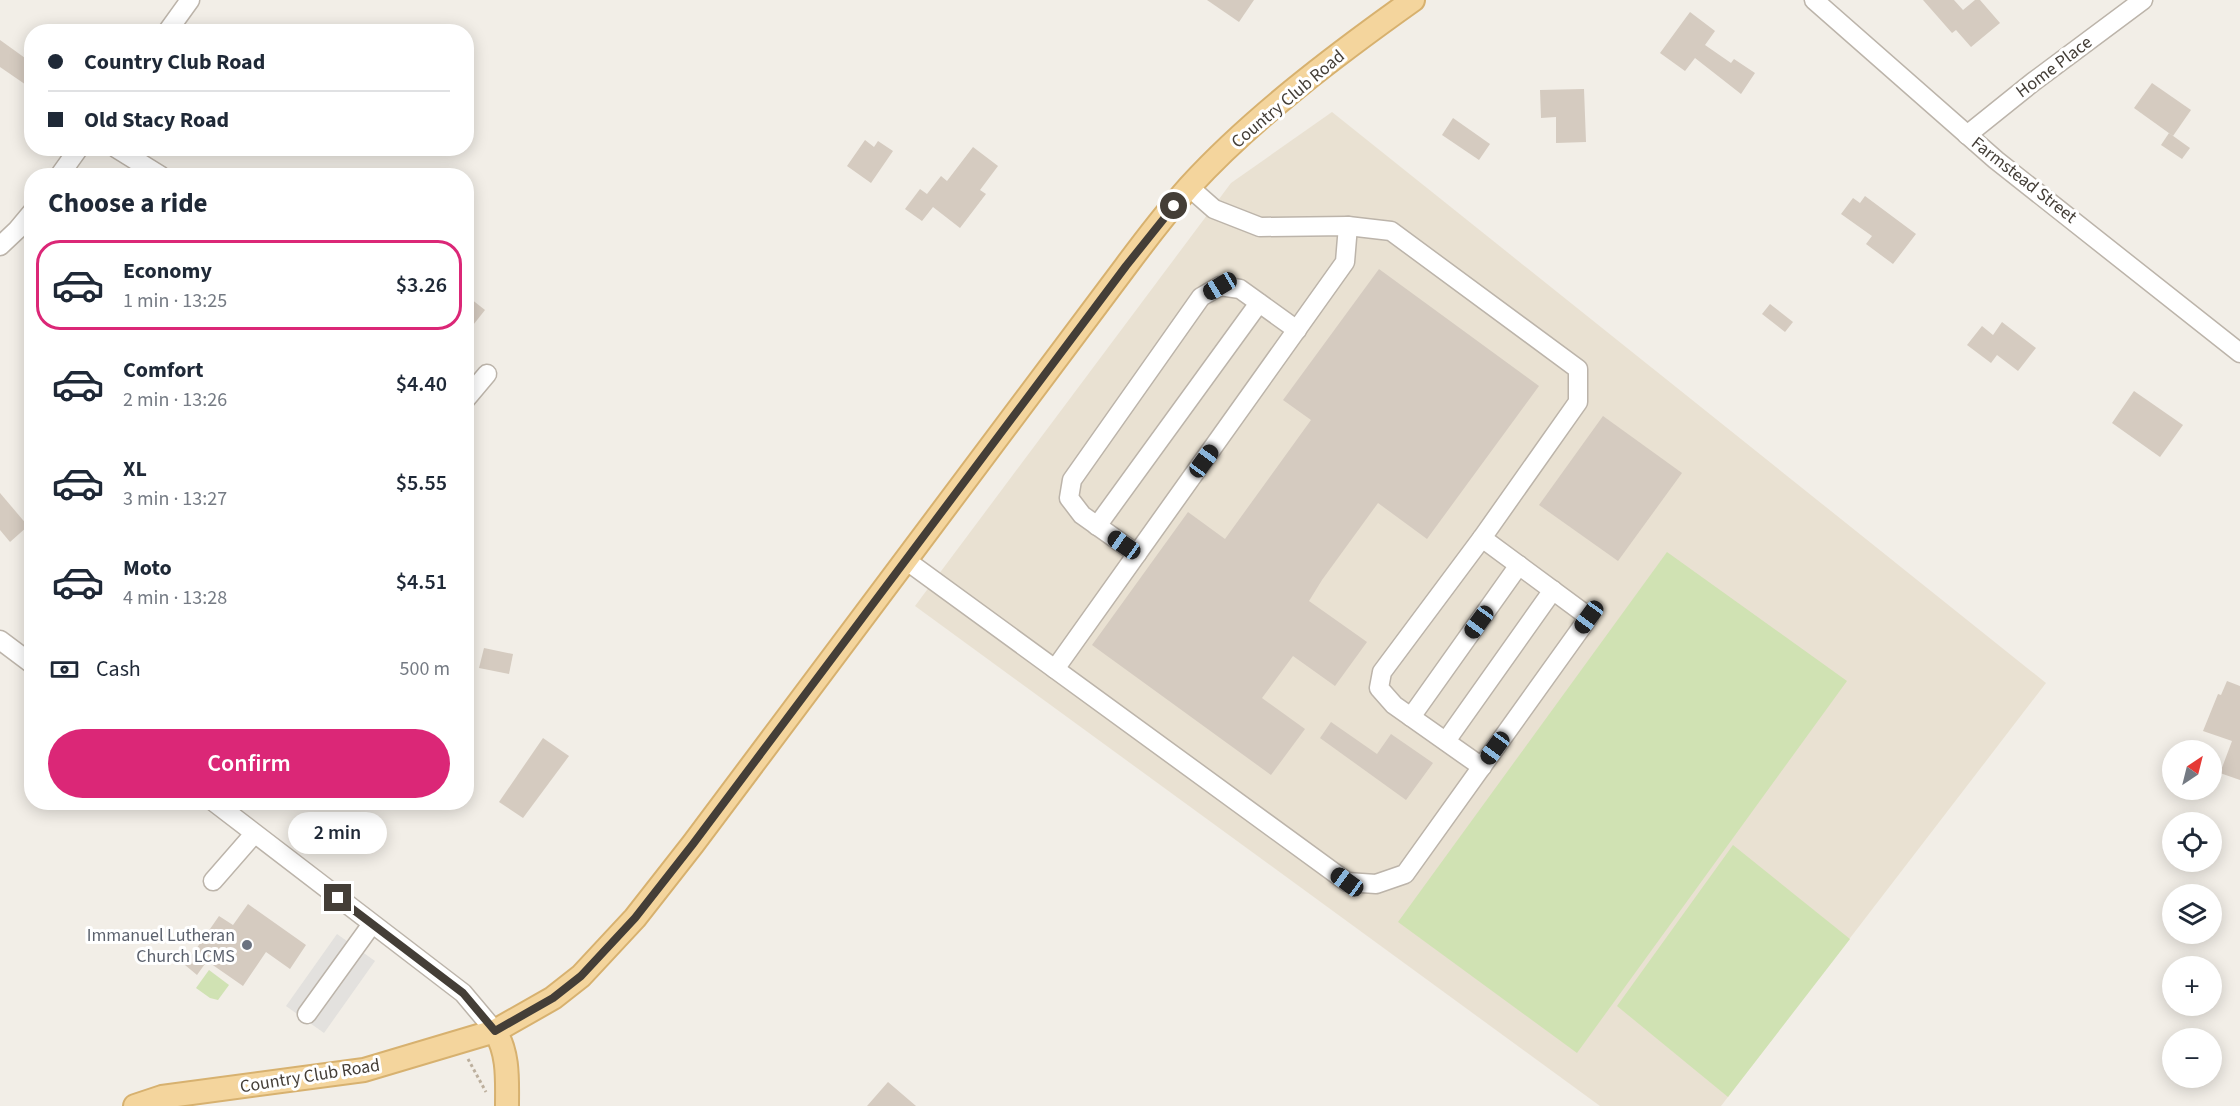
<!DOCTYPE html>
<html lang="en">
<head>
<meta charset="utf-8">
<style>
	body { margin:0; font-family:"Source Sans 3",sans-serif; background:#f2f2f3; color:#1f2937; height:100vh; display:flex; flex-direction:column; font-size:22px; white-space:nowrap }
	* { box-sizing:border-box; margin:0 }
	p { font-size:20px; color:#747a83 }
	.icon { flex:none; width:33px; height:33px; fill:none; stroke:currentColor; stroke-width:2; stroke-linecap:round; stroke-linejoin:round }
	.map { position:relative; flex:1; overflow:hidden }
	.side { position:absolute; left:24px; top:168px; width:450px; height:642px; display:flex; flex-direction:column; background:#fff; border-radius:24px; box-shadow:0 3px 15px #0003 }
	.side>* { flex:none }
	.top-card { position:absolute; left:24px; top:24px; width:450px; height:132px; border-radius:24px; box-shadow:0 3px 15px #0003; display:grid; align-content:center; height:132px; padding:0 24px; background:#fff }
	.needle { width:39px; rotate:35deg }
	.tools { position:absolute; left:2162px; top:740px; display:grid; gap:12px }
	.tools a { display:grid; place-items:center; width:60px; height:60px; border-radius:50%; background:#fff; box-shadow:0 3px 15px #0003; font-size:30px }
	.end { position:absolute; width:27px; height:27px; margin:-14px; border:8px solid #443e37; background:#fff; box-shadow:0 0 0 3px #fff }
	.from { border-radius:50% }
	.bubble { position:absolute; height:42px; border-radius:21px; background:#fff; box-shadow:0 3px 15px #0003; font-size:20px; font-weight:600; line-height:42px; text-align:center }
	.car { position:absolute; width:18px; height:36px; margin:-18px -9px; border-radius:8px; box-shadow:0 0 4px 2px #0007; background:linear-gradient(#222 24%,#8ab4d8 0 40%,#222 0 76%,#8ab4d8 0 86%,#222 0) }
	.top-card b { display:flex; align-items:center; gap:21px; height:57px; font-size:22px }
	.top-card b+b { border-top:2px solid #e0e1e3 }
	.top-card i { width:15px; height:15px; background:#1f2937 }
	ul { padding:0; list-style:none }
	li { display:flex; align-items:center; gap:18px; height:90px; margin:0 12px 9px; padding:0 12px; border:3px solid transparent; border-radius:24px }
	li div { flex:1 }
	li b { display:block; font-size:22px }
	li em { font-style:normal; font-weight:600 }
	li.on { border-color:#db2777 }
	li>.icon { width:54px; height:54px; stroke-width:1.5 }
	h2 { padding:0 24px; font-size:27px; line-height:72px }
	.pay { display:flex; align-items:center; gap:15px; height:66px; padding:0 24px; font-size:22px }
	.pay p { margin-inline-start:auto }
	.button { display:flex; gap:12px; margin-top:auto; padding:12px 24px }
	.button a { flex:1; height:69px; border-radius:36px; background:#db2777; color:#fff; font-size:24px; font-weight:600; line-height:69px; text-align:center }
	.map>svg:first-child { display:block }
	.education { fill:#e9e1d2 }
	.green { fill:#d0e2b3 }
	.parking { fill:#e3e1de }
	.building { fill:#d5cbc0 }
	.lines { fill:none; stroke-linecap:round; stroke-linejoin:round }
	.minor-casing { stroke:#bcb4aa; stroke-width:21 }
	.major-casing { stroke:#d7b16f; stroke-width:26 }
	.path { stroke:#bcaf9d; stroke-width:3; stroke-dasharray:3 3; stroke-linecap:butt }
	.minor { stroke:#fff; stroke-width:18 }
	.major { stroke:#f4d59d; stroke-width:22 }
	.route { stroke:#443e37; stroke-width:8 }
	.worship-dot { fill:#6b7280; stroke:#fff; stroke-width:2 }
	.labels { text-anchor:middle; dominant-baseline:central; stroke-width:6; stroke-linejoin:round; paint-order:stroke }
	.street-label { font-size:18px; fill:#443e37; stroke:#fff }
	.worship-label { font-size:18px; fill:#5b616d; stroke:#fff; text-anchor:end }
</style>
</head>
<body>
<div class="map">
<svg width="2240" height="1106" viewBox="0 0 2240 1106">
	<rect width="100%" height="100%" fill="#f2eee7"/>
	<polygon class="education" points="1332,112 2046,683 1721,1106 1600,1106 915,606 1231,183"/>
	<g class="green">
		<polygon points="1667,552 1847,681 1577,1053 1398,922"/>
		<polygon points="1733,845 1850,939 1728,1097 1617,1006"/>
		<polygon points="209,970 229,985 218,1000 210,998 196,988"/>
	</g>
	<polygon class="parking" points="337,934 375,961 324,1033 286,1006"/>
	<g class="building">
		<polygon points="1207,0 1254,0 1239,22"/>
		<polygon points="1923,0 1954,0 1963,10 1975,0 1980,0 2000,23 1971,47 1956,30 1952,33"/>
		<polygon points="1690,12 1715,31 1705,45 1731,63 1734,59 1755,73 1741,94 1695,58 1685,71 1660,53"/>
		<polygon points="0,40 32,63 32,89 0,67"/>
		<polygon points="2152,83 2191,110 2173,136 2134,108"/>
		<polygon points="1584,89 1586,142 1556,143 1556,117 1541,118 1540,90"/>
		<polygon points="1453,118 1490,144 1479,160 1442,135"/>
		<polygon points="2169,133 2190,148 2182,159 2161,145"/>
		<polygon points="865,140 874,147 878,141 893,151 871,183 847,166"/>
		<polygon points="973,147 998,166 980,190 986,194 960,228 933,207 922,221 905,209 920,189 927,194 941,176 947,181"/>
		<polygon points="1865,196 1916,234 1893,264 1866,244 1872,236 1841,214 1853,198 1860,203"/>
		<polygon points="1379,269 1539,386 1427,539 1378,503 1322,580 1309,601 1367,642 1335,686 1293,656 1262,698 1305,729 1271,775 1092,645 1188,512 1225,539 1311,420 1283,400"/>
		<polygon points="466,295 485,310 466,334"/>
		<polygon points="1770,304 1793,322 1785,332 1762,314"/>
		<polygon points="2002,322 2036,348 2018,371 1997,355 1991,363 1967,345 1982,326 1993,335"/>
		<polygon points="2134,391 2183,425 2160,457 2112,423"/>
		<polygon points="1603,416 1682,473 1618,561 1539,505"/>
		<polygon points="0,493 28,526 10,542 0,530"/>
		<polygon points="484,648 513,654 509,674 479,668"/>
		<polygon points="2227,681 2240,686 2240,780 2220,773 2232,741 2203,731 2218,694 2221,695"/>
		<polygon points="1331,722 1377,754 1391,734 1433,763 1406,800 1320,738"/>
		<polygon points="543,738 569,756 523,818 499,802"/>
		<polygon points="248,904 306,945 290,969 266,952 243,986 207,961 197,975 185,965 219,916 233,925"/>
		<polygon points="888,1082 916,1106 867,1106"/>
	</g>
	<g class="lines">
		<g class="minor-casing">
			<g id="minor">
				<polyline points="1814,0 1996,160 2240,353"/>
				<polyline points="167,32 190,0"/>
				<polyline points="1967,135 2033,82 2143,0"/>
				<polyline points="116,148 161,176"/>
				<polyline points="59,176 79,148"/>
				<polyline points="0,246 17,230 32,212"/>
				<polyline points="466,399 487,374"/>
				<polyline points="1097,526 1259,303"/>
				<polyline points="1482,538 1382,672 1379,688 1394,705 1482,767"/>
				<polyline points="1137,554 1082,515 1069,498 1072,480 1201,297 1220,286 1240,289 1297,330"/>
				<polyline points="907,561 1347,882 1376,884 1405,874 1589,617 1482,538 1578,402 1578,369 1391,231 1348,226 1260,227 1214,209 1189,187"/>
				<polyline points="0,640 32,664"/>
				<polyline points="1055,669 1345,262 1348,226"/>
				<polyline points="1411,717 1519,565"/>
				<polyline points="1446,741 1553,590"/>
				<polyline points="214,802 463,993 495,1031"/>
				<polyline points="213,881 254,834"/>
				<polyline points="307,1014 372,924"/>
			</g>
		</g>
		<g class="major-casing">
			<g id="major">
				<path d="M495 1031C509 1054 507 1080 507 1106"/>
				<path d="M135 1106 162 1097 364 1070 495 1031 553 998 581 976 635 918 693 844 1126 266C1146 239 1167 212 1189 187 1252 118 1337 54 1413 0"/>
			</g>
		</g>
		<polyline class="path" points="468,1059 486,1092"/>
		<use href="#minor" class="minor"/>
		<use href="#major" class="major"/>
	</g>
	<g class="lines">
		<polyline class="route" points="338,898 463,993 495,1031 553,998 581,976 635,918 693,844 1126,266 1174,206"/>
	</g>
	<circle class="worship-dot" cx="247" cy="945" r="6"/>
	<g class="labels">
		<g class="street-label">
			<text transform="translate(2054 67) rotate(-37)">Home Place</text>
			<text transform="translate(1288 99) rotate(-40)">Country Club Road</text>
			<text transform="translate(2024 180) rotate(38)">Farmstead Street</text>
			<text transform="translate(310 1076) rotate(-9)">Country Club Road</text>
		</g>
		<g class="worship-label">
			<text x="235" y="935">Immanuel Lutheran<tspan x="235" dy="21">Church LCMS</tspan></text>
		</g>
	</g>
</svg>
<div class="tools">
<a><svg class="needle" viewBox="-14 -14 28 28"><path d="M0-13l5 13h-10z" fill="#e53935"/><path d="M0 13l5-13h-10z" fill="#747a83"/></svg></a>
<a><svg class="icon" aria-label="locate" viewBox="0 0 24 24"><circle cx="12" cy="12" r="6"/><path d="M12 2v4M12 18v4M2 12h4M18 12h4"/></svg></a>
<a><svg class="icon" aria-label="layers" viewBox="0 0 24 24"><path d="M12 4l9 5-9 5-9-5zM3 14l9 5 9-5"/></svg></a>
<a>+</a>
<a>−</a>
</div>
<i class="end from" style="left:1174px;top:206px"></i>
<i class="end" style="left:338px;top:898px"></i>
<div class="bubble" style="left:288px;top:812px;width:99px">2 min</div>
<i class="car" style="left:1220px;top:286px;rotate:239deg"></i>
<i class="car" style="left:1204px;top:461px;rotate:36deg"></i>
<i class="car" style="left:1124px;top:545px;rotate:305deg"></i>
<i class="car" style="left:1589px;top:617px;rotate:216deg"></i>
<i class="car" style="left:1479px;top:622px;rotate:216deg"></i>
<i class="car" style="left:1495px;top:748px;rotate:216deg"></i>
<i class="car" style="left:1347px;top:882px;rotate:306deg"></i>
<div class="top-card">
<b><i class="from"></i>Country Club Road</b>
<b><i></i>Old Stacy Road</b>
</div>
<section class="side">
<h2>Choose a ride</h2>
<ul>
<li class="on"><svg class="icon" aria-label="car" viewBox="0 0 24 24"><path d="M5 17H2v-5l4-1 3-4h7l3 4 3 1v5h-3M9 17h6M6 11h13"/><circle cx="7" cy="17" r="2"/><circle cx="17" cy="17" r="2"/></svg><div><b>Economy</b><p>1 min · 13:25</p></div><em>$3.26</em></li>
<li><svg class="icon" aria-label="car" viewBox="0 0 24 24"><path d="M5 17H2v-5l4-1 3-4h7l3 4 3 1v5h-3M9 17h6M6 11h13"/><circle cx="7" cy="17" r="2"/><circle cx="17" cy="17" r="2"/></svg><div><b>Comfort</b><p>2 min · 13:26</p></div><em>$4.40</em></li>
<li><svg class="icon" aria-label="car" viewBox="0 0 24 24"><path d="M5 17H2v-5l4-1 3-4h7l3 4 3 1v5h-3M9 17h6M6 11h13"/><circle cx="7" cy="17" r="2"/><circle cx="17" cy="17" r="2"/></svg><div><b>XL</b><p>3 min · 13:27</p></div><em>$5.55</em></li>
<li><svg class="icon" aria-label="car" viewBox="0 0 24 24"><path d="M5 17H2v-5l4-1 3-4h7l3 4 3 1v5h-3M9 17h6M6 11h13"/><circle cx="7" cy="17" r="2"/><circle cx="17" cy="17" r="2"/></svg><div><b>Moto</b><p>4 min · 13:28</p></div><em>$4.51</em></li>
</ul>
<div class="pay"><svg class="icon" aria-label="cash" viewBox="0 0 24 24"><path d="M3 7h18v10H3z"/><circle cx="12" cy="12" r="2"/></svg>Cash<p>500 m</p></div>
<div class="button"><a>Confirm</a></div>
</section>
</div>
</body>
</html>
